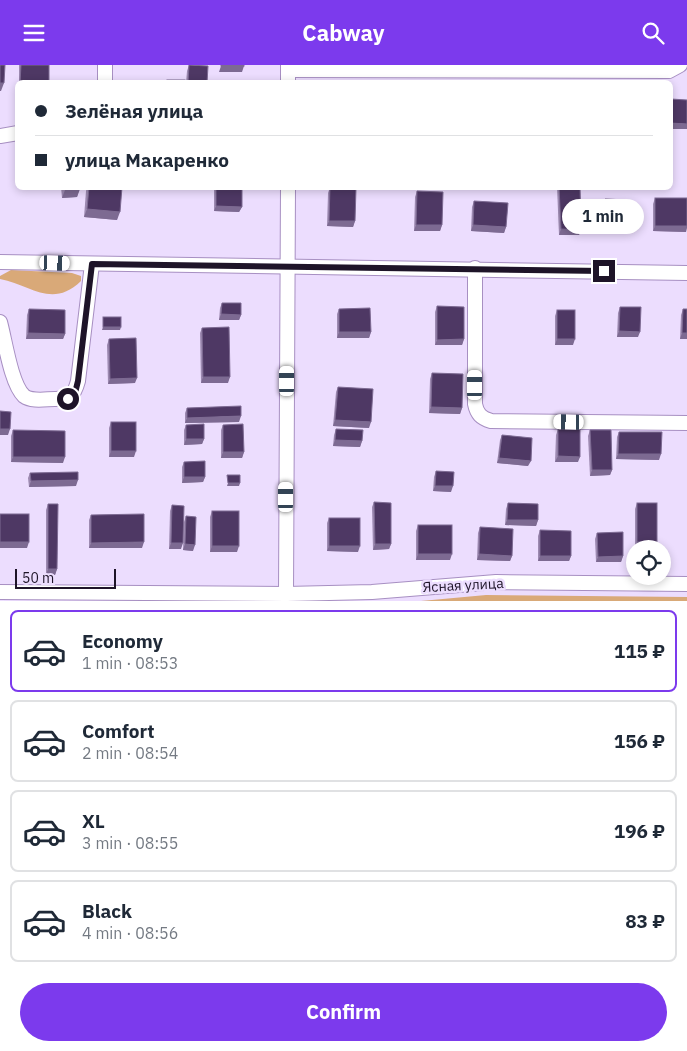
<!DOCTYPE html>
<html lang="en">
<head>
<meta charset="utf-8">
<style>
	body { margin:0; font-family:"IBM Plex Sans",sans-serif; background:#f6f6f7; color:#1f2937; height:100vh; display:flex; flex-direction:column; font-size:19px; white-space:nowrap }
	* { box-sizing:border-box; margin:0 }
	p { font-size:16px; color:#747a83 }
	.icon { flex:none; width:28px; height:28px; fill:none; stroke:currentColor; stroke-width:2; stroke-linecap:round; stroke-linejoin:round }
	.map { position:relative; height:536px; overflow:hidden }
	.panel { display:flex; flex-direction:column; background:#fff; flex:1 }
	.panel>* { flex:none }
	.top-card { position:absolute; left:15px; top:15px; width:658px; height:110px; border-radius:8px; box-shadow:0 2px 8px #0003; display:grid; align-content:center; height:110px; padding:0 20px; background:#fff }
	.controls { position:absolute; left:626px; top:475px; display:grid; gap:10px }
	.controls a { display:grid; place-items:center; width:45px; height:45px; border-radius:50%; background:#fff; box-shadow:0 2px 8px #0003; font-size:25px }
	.scale { position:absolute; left:15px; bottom:12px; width:101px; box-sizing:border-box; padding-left:5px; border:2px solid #1e1428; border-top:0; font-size:14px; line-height:18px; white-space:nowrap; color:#1e1428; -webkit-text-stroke:4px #ecddfe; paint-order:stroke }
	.end { position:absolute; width:22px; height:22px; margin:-11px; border:6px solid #1e1428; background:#fff; box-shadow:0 0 0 2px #fff }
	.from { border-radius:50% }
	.bubble { position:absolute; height:35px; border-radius:18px; background:#fff; box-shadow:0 2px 8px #0003; font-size:16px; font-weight:700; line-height:35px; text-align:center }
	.car { position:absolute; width:15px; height:30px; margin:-15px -8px; border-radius:6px; box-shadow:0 0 4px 1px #0007; background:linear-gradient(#fff 24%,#345 0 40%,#fff 0 76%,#345 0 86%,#fff 0) }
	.top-card b { display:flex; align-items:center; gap:18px; height:48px; font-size:19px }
	.top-card b+b { border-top:1px solid #e0e1e3 }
	.top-card i { width:12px; height:12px; background:#1f2937 }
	ul { padding:9px 0 0; list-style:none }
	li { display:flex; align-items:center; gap:15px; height:82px; margin:0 10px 8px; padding:0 10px; border:2px solid #e0e1e3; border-radius:8px }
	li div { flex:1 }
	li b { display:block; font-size:19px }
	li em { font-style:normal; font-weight:700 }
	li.active { border-color:#7c3aed }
	li>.icon { width:45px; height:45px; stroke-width:1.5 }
	.primary-button { display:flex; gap:10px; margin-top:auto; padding:10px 20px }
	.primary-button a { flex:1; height:58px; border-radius:30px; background:#7c3aed; color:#fff; font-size:20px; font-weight:700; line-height:58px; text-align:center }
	header { display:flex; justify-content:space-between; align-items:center; height:65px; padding:0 20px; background:#7c3aed; color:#fff; font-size:22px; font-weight:700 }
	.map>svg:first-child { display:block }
	.green { fill:#d9a978 }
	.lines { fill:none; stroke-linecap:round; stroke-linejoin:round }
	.minor-casing { stroke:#a78fc2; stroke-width:16 }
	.minor { stroke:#fff; stroke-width:14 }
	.wall { fill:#9d8ab1 }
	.shaded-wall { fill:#7d6a92 }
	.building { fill:#4e3864; stroke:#7d6a92 }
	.route { stroke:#1e1428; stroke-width:6 }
	.labels { text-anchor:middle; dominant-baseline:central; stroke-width:5; stroke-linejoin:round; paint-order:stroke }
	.street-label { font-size:14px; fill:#1e1428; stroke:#ecddfe }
</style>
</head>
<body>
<header><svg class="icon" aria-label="menu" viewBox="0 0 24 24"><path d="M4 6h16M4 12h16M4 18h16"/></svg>Cabway<svg class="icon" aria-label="search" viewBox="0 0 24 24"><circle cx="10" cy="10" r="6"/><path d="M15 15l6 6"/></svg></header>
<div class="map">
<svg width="687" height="536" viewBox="0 0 687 536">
	<rect width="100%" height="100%" fill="#ecddfe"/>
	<g class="green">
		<path d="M11 205 72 208 81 211V216C52 244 31 220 0 214V211Z"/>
		<polygon points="486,530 687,532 687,536 421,536"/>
	</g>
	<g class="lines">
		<g class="minor-casing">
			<g id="minor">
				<polyline points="288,5 669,6 680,0"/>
				<polyline points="105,18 105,0"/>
				<polyline points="288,18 288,0"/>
				<polyline points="0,71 18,68"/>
				<polyline points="0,197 687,208"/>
				<path d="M475 203V339C477 349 481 353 491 356L687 358"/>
				<path d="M0 257C5 275 11 319 24 331 32 337 46 334 55 334 70 334 74 331 78 316L92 199"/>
				<polyline points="0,527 286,529 372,527 496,517 687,519"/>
				<polyline points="286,529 288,122"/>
			</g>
		</g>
		<use href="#minor" class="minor"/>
	</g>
	<g class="wall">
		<rect x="19" y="0" width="30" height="18"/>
		<polygon points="189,0 207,18 186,18 187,6"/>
		<polygon points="61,122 80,122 77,132 62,133"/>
		<polygon points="87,122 122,122 117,155 84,152 86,126"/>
		<polygon points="214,122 242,122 242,142 239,147 214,146"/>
		<polygon points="330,122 355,156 353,162 327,161 328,128"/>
		<polygon points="557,122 580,122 581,165 579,170 559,170"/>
		<polygon points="417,126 442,160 440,166 414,166 415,132"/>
		<polygon points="655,133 686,167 653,166 653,139"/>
		<polygon points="605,134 624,165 602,164 603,139"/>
		<polygon points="474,136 506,162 504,168 471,166 472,142"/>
		<polygon points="222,238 241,250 239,255 219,255 220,243"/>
		<polygon points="437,241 464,274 462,280 435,280 435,247"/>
		<polygon points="620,242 638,272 617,272 618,248"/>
		<polygon points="29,244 65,269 63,274 26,274 27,250"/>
		<polygon points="339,244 371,267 369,273 337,273 337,249"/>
		<polygon points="683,244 687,274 680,274 681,250"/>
		<polygon points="557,245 573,280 555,280 555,251"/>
		<polygon points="202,263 228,318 201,318 200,268"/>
		<polygon points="109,274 135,318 108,319 107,280"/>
		<polygon points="432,308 462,343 460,349 429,348 430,314"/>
		<polygon points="338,322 369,363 333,361 336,327"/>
		<polygon points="187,343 239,357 185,358 185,348"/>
		<polygon points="111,357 134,392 109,392 109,363"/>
		<polygon points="186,360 204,374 202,379 184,380 184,365"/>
		<polygon points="223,360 244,387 242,393 221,393 221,365"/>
		<polygon points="336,364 362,376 360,382 333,381 334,370"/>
		<polygon points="558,364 578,397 555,397 556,370"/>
		<polygon points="13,365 63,398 11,397 11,371"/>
		<polygon points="590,365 612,405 610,410 590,411 588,371"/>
		<polygon points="619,367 659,395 616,394 617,372"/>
		<polygon points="502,370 528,401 497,398 500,375"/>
		<polygon points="184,397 205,412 203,417 182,418 182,402"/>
		<polygon points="436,406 451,427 433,426 434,412"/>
		<polygon points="30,408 76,421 29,422 28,413"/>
		<polygon points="374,437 391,479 389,484 373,485 372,442"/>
		<polygon points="508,438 538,455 536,461 505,460 506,444"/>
		<polygon points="637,438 655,483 635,483 635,444"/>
		<polygon points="48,439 57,504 55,510 46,510 46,445"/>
		<polygon points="172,440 181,484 169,484 170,446"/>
		<polygon points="212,446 237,487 210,487 210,452"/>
		<polygon points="91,450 142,483 89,483 89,455"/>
		<polygon points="186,451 193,486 183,485 184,457"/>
		<polygon points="329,453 358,487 327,486 327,458"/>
		<polygon points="418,460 450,495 416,495 416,466"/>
		<polygon points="480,462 512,491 510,496 477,495 478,468"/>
		<polygon points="540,465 571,491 569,496 538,496 538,471"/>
		<polygon points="597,468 623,491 621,497 596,497 595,474"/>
	</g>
	<g class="shaded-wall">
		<polygon points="221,1 244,1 242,7 219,7"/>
		<polygon points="0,18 4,18 1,26 0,26"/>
		<polygon points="670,58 687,59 687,64 670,64"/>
		<polygon points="80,124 77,132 62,133 65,125"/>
		<polygon points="216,141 242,142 239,147 214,146"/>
		<polygon points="87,144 120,147 117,155 84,152"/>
		<polygon points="329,156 355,156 353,162 327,161"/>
		<polygon points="604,158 626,159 624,165 602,164"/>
		<polygon points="416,160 442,160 440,166 414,166"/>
		<polygon points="473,160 506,162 504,168 471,166"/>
		<polygon points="655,161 687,161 687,163 686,167 653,166"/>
		<polygon points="561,164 581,165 579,170 559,170"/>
		<polygon points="221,249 241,250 239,255 219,255"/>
		<polygon points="103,262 121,262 120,265 102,265"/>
		<polygon points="619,266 640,267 638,272 617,272"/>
		<polygon points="339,267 371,267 369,273 337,273"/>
		<polygon points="28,268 65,269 63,274 26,274"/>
		<polygon points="682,268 687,268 687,274 680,274"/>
		<polygon points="464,274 462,280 435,280 437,275"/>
		<polygon points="557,274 575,274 573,280 555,280"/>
		<polygon points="203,312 230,312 228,318 201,318"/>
		<polygon points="137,313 135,318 108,319 110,314"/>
		<polygon points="431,342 462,343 460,349 429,348"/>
		<polygon points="241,351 239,357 185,358 187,353"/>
		<polygon points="335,355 371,357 369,363 333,361"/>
		<polygon points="0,364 10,364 8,370 0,370"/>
		<polygon points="186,374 204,374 202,379 184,380"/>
		<polygon points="335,375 362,376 360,382 333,381"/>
		<polygon points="111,386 136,386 134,392 109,392"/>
		<polygon points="223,387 244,387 242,393 221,393"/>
		<polygon points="618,389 661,389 659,395 616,394"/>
		<polygon points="558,391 580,392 578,397 555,397"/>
		<polygon points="13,392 65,392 63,398 11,397"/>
		<polygon points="499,393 531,396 528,401 497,398"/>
		<polygon points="592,405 612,405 610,410 590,411"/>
		<polygon points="184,412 205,412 203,417 182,418"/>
		<polygon points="78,415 76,421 29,422 31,416"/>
		<polygon points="228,418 240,418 239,421 227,421"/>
		<polygon points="435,421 453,421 451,427 433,426"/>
		<polygon points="507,455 538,455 536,461 505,460"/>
		<polygon points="0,477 29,477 27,483 0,483"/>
		<polygon points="144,477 142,483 89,483 91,478"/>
		<polygon points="637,477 657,477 655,483 635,483"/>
		<polygon points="171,478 183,478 181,484 169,484"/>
		<polygon points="185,479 195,480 193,486 183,485"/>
		<polygon points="375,479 391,479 389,484 373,485"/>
		<polygon points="212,481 239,481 237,487 210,487"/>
		<polygon points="329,481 360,481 358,487 327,486"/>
		<polygon points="418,489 452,489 450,495 416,495"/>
		<polygon points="479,489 512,491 510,496 477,495"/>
		<polygon points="540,491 571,491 569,496 538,496"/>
		<polygon points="623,491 621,497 596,497 598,492"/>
		<polygon points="48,504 57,504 55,510 46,510"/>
	</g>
	<g class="building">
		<polygon points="0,0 5,0 4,18 0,18"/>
		<polygon points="21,0 49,0 49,18 20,18"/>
		<polygon points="189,0 208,1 207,18 188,18"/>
		<rect x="221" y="0" width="23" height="1"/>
		<rect x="167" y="15" width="18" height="3"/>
		<polygon points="671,34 687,35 687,59 670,58"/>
		<polygon points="65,122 80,122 80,124 65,125"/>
		<polygon points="89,122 122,122 120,147 87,144"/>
		<polygon points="216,122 242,122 242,142 216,141"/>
		<polygon points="330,122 356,123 355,156 329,156"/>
		<polygon points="559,122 580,122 581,165 561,164"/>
		<polygon points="417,126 443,127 442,160 416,160"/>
		<rect x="655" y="133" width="32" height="28"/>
		<polygon points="605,134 627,135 626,159 604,158"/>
		<polygon points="474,136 508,138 506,162 473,160"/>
		<polygon points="222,238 241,238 241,250 221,249"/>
		<polygon points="437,241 464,242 464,274 437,275"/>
		<polygon points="620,242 641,242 640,267 619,266"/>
		<polygon points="370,243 371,267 339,267 339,244"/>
		<polygon points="29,244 65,245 65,269 28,268"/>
		<polygon points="683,244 687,244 687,268 682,268"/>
		<rect x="557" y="245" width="18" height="29"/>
		<rect x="103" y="252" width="18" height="10"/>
		<polygon points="229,262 230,312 203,312 202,263"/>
		<polygon points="136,273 137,313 110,314 109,274"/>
		<polygon points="432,308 463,309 462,343 431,342"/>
		<polygon points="338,322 373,324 371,357 335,355"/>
		<polygon points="241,341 241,351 187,353 187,343"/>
		<polygon points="0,346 11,347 10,364 0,364"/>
		<rect x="111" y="357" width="25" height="29"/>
		<polygon points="204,359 204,374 186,374 186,360"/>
		<polygon points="243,359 244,387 223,387 223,360"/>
		<polygon points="336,364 363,365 362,376 335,375"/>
		<polygon points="558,364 580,364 580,392 558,391"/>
		<polygon points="13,365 65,366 65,392 13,392"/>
		<polygon points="590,365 611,365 612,405 592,405"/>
		<polygon points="619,367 662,367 661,389 618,389"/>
		<polygon points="502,370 532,373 531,396 499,393"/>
		<polygon points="205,396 205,412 184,412 184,397"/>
		<polygon points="436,406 454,407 453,421 435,421"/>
		<polygon points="78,407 78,415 31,416 30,408"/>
		<polygon points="227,410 240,410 240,418 228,418"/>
		<polygon points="374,437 391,438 391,479 375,479"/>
		<polygon points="508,438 538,439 538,455 507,455"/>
		<rect x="637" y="438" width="20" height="39"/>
		<polygon points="48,439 58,439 57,504 48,504"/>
		<polygon points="172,440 184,441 183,478 171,478"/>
		<rect x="212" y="446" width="27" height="35"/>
		<rect x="0" y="449" width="29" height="28"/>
		<polygon points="144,449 144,477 91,478 91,450"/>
		<polygon points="186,451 196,452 195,480 185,479"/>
		<rect x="329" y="453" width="31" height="28"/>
		<rect x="418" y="460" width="34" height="29"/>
		<polygon points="480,462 513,464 512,491 479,489"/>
		<polygon points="540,465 571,466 571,491 540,491"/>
		<polygon points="623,467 623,491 598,492 597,468"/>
	</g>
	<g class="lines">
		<polyline class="route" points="68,334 75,328 78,316 92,199 604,206"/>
	</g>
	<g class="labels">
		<g class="street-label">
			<text transform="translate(463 520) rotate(-3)">Ясная улица</text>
		</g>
	</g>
</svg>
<div class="controls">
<a><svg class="icon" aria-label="locate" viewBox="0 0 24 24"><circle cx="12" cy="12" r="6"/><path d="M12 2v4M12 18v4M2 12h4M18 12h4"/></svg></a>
</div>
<div class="scale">50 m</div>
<i class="end from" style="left:68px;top:334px"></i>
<i class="end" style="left:604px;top:206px"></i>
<div class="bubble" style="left:562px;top:134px;width:82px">1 min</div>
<i class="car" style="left:55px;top:198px;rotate:92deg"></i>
<i class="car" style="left:287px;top:316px;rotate:0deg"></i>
<i class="car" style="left:475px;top:320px;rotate:0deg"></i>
<i class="car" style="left:569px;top:357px;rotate:271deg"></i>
<i class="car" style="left:286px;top:432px;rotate:0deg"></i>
<div class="top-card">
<b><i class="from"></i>Зелёная улица</b>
<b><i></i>улица Макаренко</b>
</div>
</div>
<section class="panel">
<ul>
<li class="active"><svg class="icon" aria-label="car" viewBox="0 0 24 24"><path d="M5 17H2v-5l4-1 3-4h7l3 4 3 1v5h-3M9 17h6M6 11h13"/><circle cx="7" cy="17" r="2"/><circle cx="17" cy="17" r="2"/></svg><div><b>Economy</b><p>1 min · 08:53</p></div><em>115 ₽</em></li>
<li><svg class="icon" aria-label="car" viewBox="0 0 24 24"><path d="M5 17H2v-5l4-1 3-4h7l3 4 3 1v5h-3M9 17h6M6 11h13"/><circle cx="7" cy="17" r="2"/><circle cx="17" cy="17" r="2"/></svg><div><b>Comfort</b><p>2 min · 08:54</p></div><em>156 ₽</em></li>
<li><svg class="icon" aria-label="car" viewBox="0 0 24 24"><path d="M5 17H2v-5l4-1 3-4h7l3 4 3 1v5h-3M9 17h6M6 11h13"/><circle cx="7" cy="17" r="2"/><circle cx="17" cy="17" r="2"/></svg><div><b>XL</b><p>3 min · 08:55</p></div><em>196 ₽</em></li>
<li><svg class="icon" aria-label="car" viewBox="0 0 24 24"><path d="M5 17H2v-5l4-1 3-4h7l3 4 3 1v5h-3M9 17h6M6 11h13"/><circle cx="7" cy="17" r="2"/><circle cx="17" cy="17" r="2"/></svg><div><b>Black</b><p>4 min · 08:56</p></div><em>83 ₽</em></li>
</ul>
<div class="primary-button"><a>Confirm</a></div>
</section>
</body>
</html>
